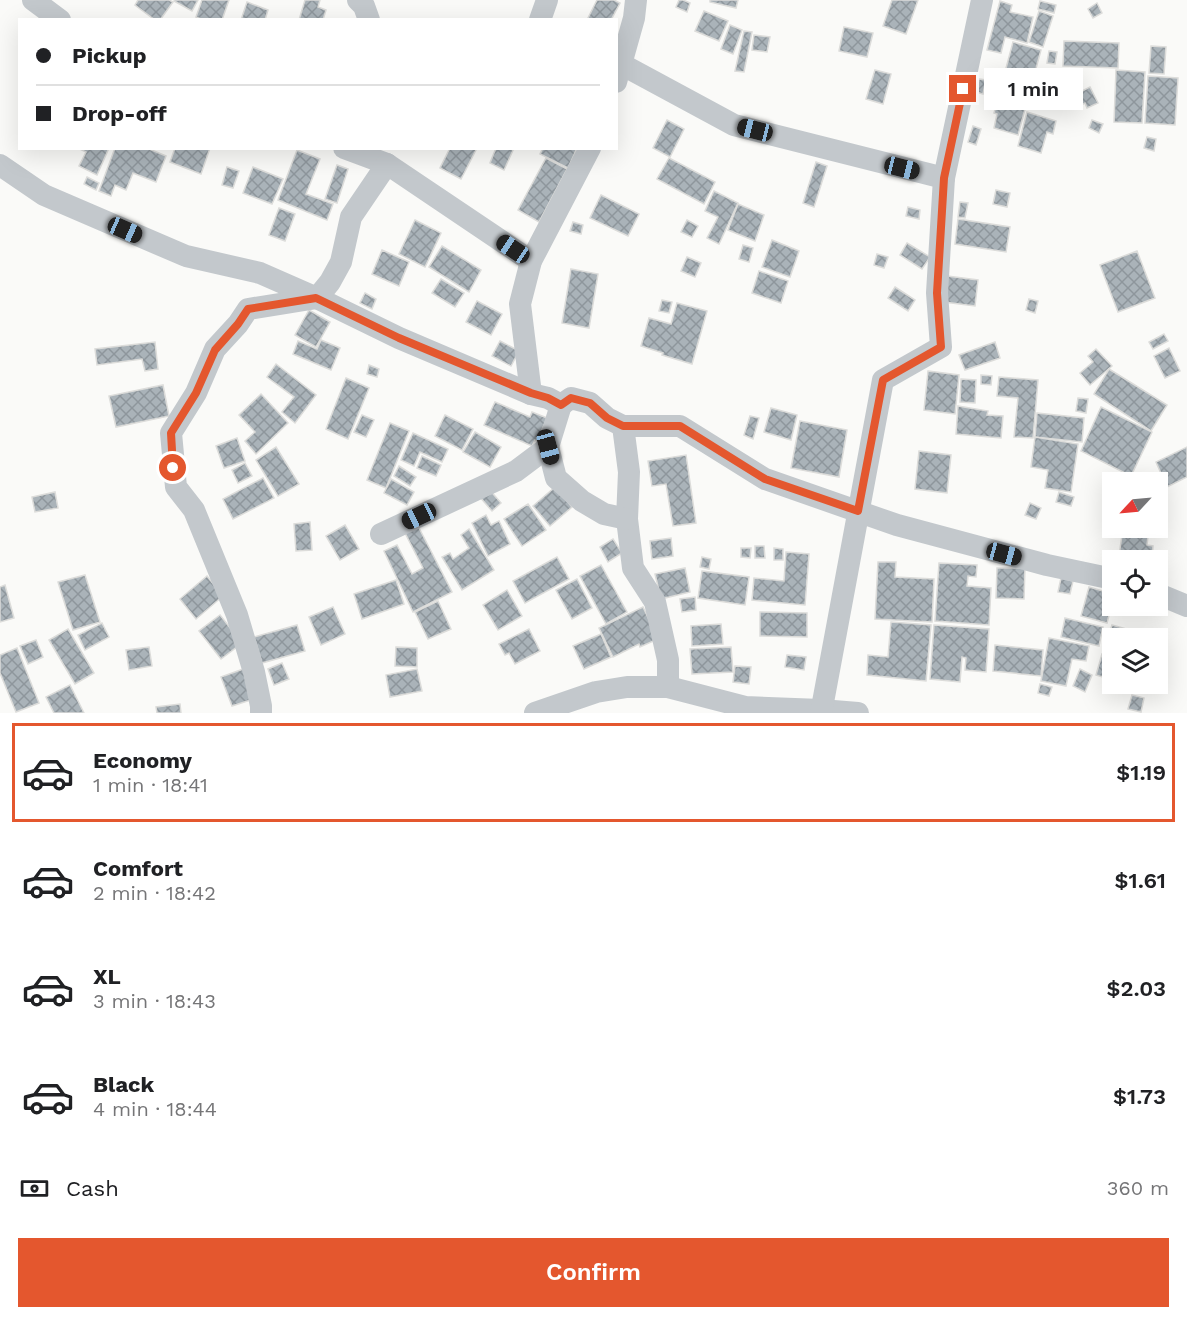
<!DOCTYPE html>
<html lang="en">
<head>
<meta charset="utf-8">
<style>
	body { margin:0; font-family:"Work Sans",sans-serif; background:#f6f6f6; color:#202124; height:100vh; display:flex; flex-direction:column; font-size:22px; white-space:nowrap }
	* { box-sizing:border-box; margin:0 }
	p { font-size:20px; color:#757577 }
	.icon { flex:none; width:33px; height:33px; fill:none; stroke:currentColor; stroke-width:2; stroke-linecap:round; stroke-linejoin:round }
	.map { position:relative; height:713px; overflow:hidden }
	.side { display:flex; flex-direction:column; background:#fff; flex:1 }
	.side>* { flex:none }
	.guide { position:absolute; left:18px; top:18px; width:600px; height:132px; border-radius:0px; box-shadow:0 6px 24px #0002; display:grid; align-content:center; height:132px; padding:0 18px; background:#fff }
	.needle { width:39px; rotate:244deg }
	.tools { position:absolute; left:1102px; top:472px; display:grid; gap:12px }
	.tools a { display:grid; place-items:center; width:66px; height:66px; border-radius:0px; background:#fff; box-shadow:0 6px 24px #0002; font-size:30px }
	.end { position:absolute; width:27px; height:27px; margin:-14px; border:8px solid #e4572e; background:#fff; box-shadow:0 0 0 3px #fff }
	.from { border-radius:50% }
	.bubble { position:absolute; height:42px; border-radius:0px; background:#fff; box-shadow:0 6px 24px #0002; font-size:20px; font-weight:600; line-height:42px; text-align:center }
	.car { position:absolute; width:18px; height:36px; margin:-18px -9px; border-radius:8px; box-shadow:0 0 4px 2px #0007; background:linear-gradient(#222 24%,#8ab4d8 0 40%,#222 0 76%,#8ab4d8 0 86%,#222 0) }
	.guide b { display:flex; align-items:center; gap:21px; height:57px; font-size:22px }
	.guide b+b { border-top:2px solid #e0e0e0 }
	.guide i { width:15px; height:15px; background:#202124 }
	ul { padding:10px 0 0; list-style:none }
	li { display:flex; align-items:center; gap:18px; height:99px; margin:0 12px 9px; padding:0 6px; border:3px solid transparent; border-radius:0px }
	li div { flex:1 }
	li b { display:block; font-size:22px }
	li em { font-style:normal; font-weight:600 }
	li.active { border-color:#e4572e }
	li>.icon { width:54px; height:54px; stroke-width:1.5 }
	.pay { display:flex; align-items:center; gap:15px; height:66px; padding:0 18px; font-size:22px }
	.pay p { margin-inline-start:auto }
	.action { display:flex; gap:12px; margin-top:auto; padding:12px 18px }
	.action a { flex:1; height:69px; border-radius:0px; background:#e4572e; color:#fff; font-size:24px; font-weight:600; line-height:69px; text-align:center }
	.map>svg:first-child { display:block }
	.building { fill:url(#building-cross-hatch); stroke:#dcdcda; stroke-width:1.5 }
	.lines { fill:none; stroke-linecap:round; stroke-linejoin:round }
	.minor { stroke:#c3c8cc; stroke-width:22 }
	.route { stroke:#e4572e; stroke-width:8 }
</style>
</head>
<body>
<div class="map">
<svg width="1187" height="713" viewBox="0 0 1187 713">
	<defs>
		<pattern id="building-cross-hatch" width="8" height="8" patternUnits="userSpaceOnUse" patternTransform="scale(1.5)"><rect width="8" height="8" fill="#aab3b9"/><path d="M0 0l8 8M0 8l8-8" fill="none" stroke="#8e969c"/></pattern>
	</defs>
	<rect width="100%" height="100%" fill="#fafaf8"/>
	<g class="building">
		<polygon points="138,0 169,0 173,2 160,20 155,20 135,5"/>
		<polygon points="175,0 198,0 192,11 174,1"/>
		<polygon points="202,0 229,0 222,20 203,20 196,17"/>
		<polygon points="305,0 320,0 318,7 326,10 323,20 299,20"/>
		<polygon points="597,0 614,0 620,3 611,20 587,20"/>
		<polygon points="679,0 683,0 690,3 687,12 676,7"/>
		<polygon points="710,0 738,0 736,8 710,2"/>
		<polygon points="892,0 918,0 906,34 883,26"/>
		<polygon points="1000,1 1012,5 1010,12 1033,17 1027,43 1005,37 1001,53 987,50"/>
		<polygon points="1040,1 1056,5 1054,13 1038,9"/>
		<polygon points="247,2 268,10 265,20 241,20"/>
		<polygon points="1097,3 1102,13 1093,18 1088,9"/>
		<polygon points="704,11 728,21 719,41 695,31"/>
		<polygon points="1039,11 1053,16 1043,47 1029,42"/>
		<polygon points="730,25 742,30 733,54 721,49"/>
		<polygon points="844,27 873,33 867,57 839,51"/>
		<polygon points="744,31 752,32 744,72 735,71"/>
		<polygon points="754,35 770,37 767,52 752,50"/>
		<polygon points="1064,41 1119,43 1118,68 1063,66"/>
		<polygon points="1013,42 1041,50 1018,135 994,128 997,114 994,113"/>
		<polygon points="1151,46 1166,47 1164,74 1149,73"/>
		<polygon points="1049,51 1057,52 1055,64 1047,63"/>
		<polygon points="875,70 891,74 883,104 866,99"/>
		<polygon points="1116,70 1145,72 1142,123 1114,122"/>
		<polygon points="1148,76 1178,78 1175,125 1145,123"/>
		<polygon points="979,79 986,80 983,94 976,92"/>
		<polygon points="1080,87 1082,91 1090,87 1098,103 1087,108 1085,103 1073,109 1066,94"/>
		<polygon points="1027,112 1056,121 1053,134 1047,132 1041,153 1018,146"/>
		<polygon points="667,120 684,129 670,157 653,148"/>
		<polygon points="1092,120 1103,124 1099,133 1089,128"/>
		<polygon points="973,126 981,129 976,145 968,142"/>
		<polygon points="1147,137 1156,139 1154,151 1144,148"/>
		<polygon points="78,148 109,148 97,175 79,166 86,152"/>
		<polygon points="115,148 147,148 166,156 156,182 133,173 126,190 115,185 111,196 99,191"/>
		<polygon points="175,148 210,148 201,174 170,162"/>
		<polygon points="450,148 477,148 461,179 440,168"/>
		<polygon points="496,148 514,148 504,170 490,163"/>
		<polygon points="543,148 577,148 568,168 540,154"/>
		<polygon points="297,150 320,159 306,194 333,204 327,220 278,200"/>
		<polygon points="546,158 567,169 539,222 518,210"/>
		<polygon points="669,158 715,182 704,204 657,179"/>
		<polygon points="816,162 827,166 814,207 803,203"/>
		<polygon points="337,165 348,169 337,203 325,199"/>
		<polygon points="227,167 239,171 233,188 222,185"/>
		<polygon points="253,167 283,179 272,204 243,193"/>
		<polygon points="87,177 99,183 96,190 84,184"/>
		<polygon points="996,190 1010,193 1007,207 993,204"/>
		<polygon points="714,191 738,203 719,244 707,238 718,217 705,211"/>
		<polygon points="601,195 639,214 628,236 590,218"/>
		<polygon points="960,202 968,203 965,218 958,217"/>
		<polygon points="738,204 764,215 755,241 728,230"/>
		<polygon points="908,207 920,210 919,219 906,216"/>
		<polygon points="279,208 295,214 285,241 269,235"/>
		<polygon points="958,219 1010,227 1006,252 955,244"/>
		<polygon points="415,220 441,233 425,267 399,254"/>
		<polygon points="687,220 698,226 692,237 681,232"/>
		<polygon points="573,222 583,225 581,234 570,231"/>
		<polygon points="772,240 799,251 790,277 762,267"/>
		<polygon points="907,243 930,257 922,269 900,255"/>
		<polygon points="743,245 753,248 749,262 739,259"/>
		<polygon points="442,246 481,270 469,292 429,267"/>
		<polygon points="382,250 409,262 399,286 372,274"/>
		<polygon points="1137,251 1155,298 1118,312 1100,265"/>
		<polygon points="877,254 888,257 884,268 874,265"/>
		<polygon points="687,257 701,263 695,277 681,271"/>
		<polygon points="571,269 598,274 589,328 562,323"/>
		<polygon points="759,271 788,281 781,303 752,293"/>
		<polygon points="947,276 978,280 975,306 944,302"/>
		<polygon points="441,279 464,293 455,307 432,293"/>
		<polygon points="895,287 915,300 908,311 888,298"/>
		<polygon points="365,293 376,299 372,309 360,303"/>
		<polygon points="1029,299 1038,301 1035,313 1026,310"/>
		<polygon points="662,300 672,302 669,313 659,311"/>
		<polygon points="477,301 502,314 491,335 466,322"/>
		<polygon points="677,303 707,311 692,364 662,355 663,353 641,346 649,318 671,324"/>
		<polygon points="309,310 330,322 316,347 295,335"/>
		<polygon points="1164,334 1168,341 1153,349 1149,342"/>
		<polygon points="321,340 340,348 331,370 293,354 298,341 317,349"/>
		<polygon points="500,341 519,351 511,366 492,356"/>
		<polygon points="155,342 158,369 145,371 142,359 97,365 95,349"/>
		<polygon points="995,342 1000,358 965,370 959,355"/>
		<polygon points="1169,348 1180,371 1165,378 1154,356"/>
		<polygon points="1096,349 1112,366 1090,385 1080,373 1093,362 1088,356"/>
		<polygon points="276,364 316,395 295,423 282,412 294,397 267,377"/>
		<polygon points="369,365 379,369 377,377 367,374"/>
		<polygon points="1109,369 1167,405 1151,431 1094,394"/>
		<polygon points="928,371 959,375 955,414 924,410"/>
		<polygon points="981,375 992,376 991,385 981,384"/>
		<polygon points="999,377 1038,380 1033,438 1014,437 1018,398 997,396"/>
		<polygon points="346,378 369,388 348,439 326,429"/>
		<polygon points="961,379 976,380 975,403 960,402"/>
		<polygon points="163,385 169,416 116,427 109,396"/>
		<polygon points="261,394 288,423 256,454 245,441 255,432 239,415"/>
		<polygon points="1078,398 1088,399 1086,413 1076,411"/>
		<polygon points="495,402 530,417 532,412 547,418 537,441 535,440 532,446 484,425"/>
		<polygon points="958,406 988,411 987,415 1003,416 1001,438 956,434"/>
		<polygon points="1101,407 1152,432 1131,476 1081,451"/>
		<polygon points="771,408 797,415 791,440 764,432"/>
		<polygon points="1037,413 1084,418 1082,442 1035,437"/>
		<polygon points="362,415 374,420 366,437 354,432"/>
		<polygon points="445,415 473,429 462,450 435,436"/>
		<polygon points="750,416 759,418 753,439 744,435"/>
		<polygon points="800,421 847,430 839,477 791,468"/>
		<polygon points="390,423 409,431 386,488 367,480"/>
		<polygon points="475,432 501,447 490,467 463,452"/>
		<polygon points="413,433 448,449 442,462 420,452 414,466 401,460"/>
		<polygon points="1035,437 1078,444 1071,492 1045,488 1048,470 1031,467"/>
		<polygon points="237,438 245,461 224,468 216,446"/>
		<polygon points="276,447 299,484 278,496 256,460"/>
		<polygon points="1187,447 1187,477 1167,487 1156,462"/>
		<polygon points="919,451 951,455 947,493 915,489"/>
		<polygon points="686,455 696,523 673,526 666,484 652,486 648,461"/>
		<polygon points="422,456 441,465 436,476 417,468"/>
		<polygon points="245,463 252,476 238,483 232,470"/>
		<polygon points="399,466 416,477 410,486 394,476"/>
		<polygon points="263,478 274,498 233,519 223,499"/>
		<polygon points="391,479 414,492 407,505 384,493"/>
		<polygon points="555,487 572,507 550,526 533,506"/>
		<polygon points="488,488 501,503 492,511 479,496"/>
		<polygon points="55,492 58,508 35,512 32,497"/>
		<polygon points="1059,492 1074,497 1071,506 1056,502"/>
		<polygon points="1030,503 1041,508 1036,519 1025,515"/>
		<polygon points="528,504 546,530 522,546 504,519"/>
		<polygon points="486,515 491,525 499,521 510,544 488,556 472,523"/>
		<polygon points="310,522 312,550 296,551 294,524"/>
		<polygon points="417,524 452,592 413,612 384,551 397,545 412,574 423,568 404,531"/>
		<polygon points="345,525 359,549 340,560 326,536"/>
		<polygon points="1123,528 1149,528 1147,545 1153,546 1152,561 1119,556"/>
		<polygon points="469,529 494,570 462,590 442,557 450,553 453,559 469,548 461,535"/>
		<polygon points="671,538 673,556 652,559 650,541"/>
		<polygon points="613,539 622,553 608,562 600,547"/>
		<polygon points="755,546 764,546 765,558 755,558"/>
		<polygon points="741,548 751,548 750,558 741,557"/>
		<polygon points="774,548 783,549 783,560 774,560"/>
		<polygon points="786,552 809,554 805,605 752,600 754,578 784,581"/>
		<polygon points="557,557 569,579 525,603 513,581"/>
		<polygon points="702,557 711,559 709,569 700,567"/>
		<polygon points="878,562 896,562 895,577 934,579 932,622 875,619"/>
		<polygon points="939,563 977,565 976,577 968,576 967,586 991,588 989,625 935,621"/>
		<polygon points="601,565 627,612 606,624 580,576"/>
		<polygon points="685,568 690,592 661,599 655,574"/>
		<polygon points="997,568 1025,568 1024,599 996,598"/>
		<polygon points="702,571 749,577 745,605 698,598"/>
		<polygon points="85,575 100,622 73,630 58,582"/>
		<polygon points="207,576 223,596 196,619 180,599"/>
		<polygon points="1061,578 1073,581 1070,594 1058,592"/>
		<polygon points="577,579 592,608 572,619 556,590"/>
		<polygon points="396,580 404,604 362,619 354,594"/>
		<polygon points="5,585 14,618 0,622 0,587"/>
		<polygon points="1089,587 1113,594 1113,600 1107,623 1081,616"/>
		<polygon points="507,590 522,616 498,630 483,605"/>
		<polygon points="695,597 696,610 682,612 680,599"/>
		<polygon points="438,601 451,629 428,639 415,612"/>
		<polygon points="1113,606 1145,606 1143,615"/>
		<polygon points="333,607 345,634 321,645 309,617"/>
		<polygon points="643,607 658,639 640,647 639,644 613,657 599,628"/>
		<polygon points="760,612 807,613 807,637 760,636"/>
		<polygon points="220,615 242,643 221,659 199,631"/>
		<polygon points="1065,618 1103,627 1099,646 1061,637"/>
		<polygon points="891,622 931,625 926,681 867,675 868,655 888,657"/>
		<polygon points="102,623 109,637 85,650 78,635"/>
		<polygon points="721,624 723,644 692,646 691,626"/>
		<polygon points="297,625 305,651 262,663 254,637"/>
		<polygon points="934,625 989,629 986,672 965,670 966,658 962,657 960,682 930,679"/>
		<polygon points="1112,625 1162,639 1158,654 1158,639 1113,639 1113,652 1105,650"/>
		<polygon points="68,629 94,673 75,684 49,640"/>
		<polygon points="529,629 540,651 515,664 509,653 505,655 499,644"/>
		<polygon points="601,634 611,657 584,669 573,646"/>
		<polygon points="1049,638 1089,646 1086,661 1072,659 1066,686 1041,681"/>
		<polygon points="36,640 43,657 28,664 20,646"/>
		<polygon points="995,645 1043,650 1041,676 993,671"/>
		<polygon points="149,647 152,666 129,670 126,650"/>
		<polygon points="396,647 417,648 417,667 395,666"/>
		<polygon points="731,647 733,672 692,674 690,649"/>
		<polygon points="17,648 39,703 16,712 0,673 0,655"/>
		<polygon points="1102,654 1113,657 1113,680 1096,675"/>
		<polygon points="787,655 806,657 804,670 785,667"/>
		<polygon points="282,663 289,679 274,685 268,669"/>
		<polygon points="735,666 751,667 749,684 733,682"/>
		<polygon points="246,668 257,698 232,706 221,677"/>
		<polygon points="417,669 422,691 390,697 386,675"/>
		<polygon points="1080,669 1092,675 1085,692 1073,686"/>
		<polygon points="1040,684 1052,687 1049,696 1038,693"/>
		<polygon points="70,685 84,713 54,713 46,697"/>
		<polygon points="1132,695 1144,698 1141,712 1128,709"/>
		<polygon points="180,704 181,713 157,713 156,707"/>
	</g>
	<g class="lines">
		<g class="minor">
			<polyline points="33,0 60,20"/>
			<polyline points="358,0 364,6 369,20"/>
			<polyline points="540,20 547,0"/>
			<polyline points="621,64 734,125 944,178"/>
			<polyline points="616,82 634,18 636,0"/>
			<polyline points="344,148 387,164"/>
			<polyline points="0,165 44,195 186,256 260,273 317,298 399,338 531,394 548,398 561,405 571,398 590,403 607,418 623,426 680,426 765,479 897,525 1047,565 1113,579"/>
			<polyline points="531,394 520,304 531,261 590,148"/>
			<polyline points="623,426 629,472 627,519 633,568 655,602 668,660 668,687"/>
			<polyline points="548,447 556,478 582,501 604,514 627,519"/>
			<polyline points="381,534 516,471 548,447 561,405"/>
			<polyline points="1158,594 1187,606"/>
			<polyline points="261,713 261,706 254,672 237,615 194,510 176,487 171,433 196,393 215,349 238,324 248,309 317,298 330,282 341,262 351,217 387,164 531,261"/>
			<polyline points="535,713 596,692 627,687 668,687 745,707 821,710 858,713"/>
			<polyline points="821,713 883,380 941,347 937,293 944,178 982,0"/>
		</g>
	</g>
	<g class="lines">
		<polyline class="route" points="173,468 171,433 196,393 215,350 238,324 248,309 316,298 399,338 531,393 548,398 561,405 571,398 590,403 607,418 623,426 680,426 765,479 858,511 883,380 941,347 937,293 944,178 963,89"/>
	</g>
</svg>
<div class="tools">
<a><svg class="needle" viewBox="-14 -14 28 28"><path d="M0-13l5 13h-10z" fill="#e53935"/><path d="M0 13l5-13h-10z" fill="#757577"/></svg></a>
<a><svg class="icon" aria-label="locate" viewBox="0 0 24 24"><circle cx="12" cy="12" r="6"/><path d="M12 2v4M12 18v4M2 12h4M18 12h4"/></svg></a>
<a><svg class="icon" aria-label="layers" viewBox="0 0 24 24"><path d="M12 4l9 5-9 5-9-5zM3 14l9 5 9-5"/></svg></a>
</div>
<i class="end from" style="left:173px;top:468px"></i>
<i class="end" style="left:963px;top:89px"></i>
<div class="bubble" style="left:984px;top:68px;width:99px">1 min</div>
<i class="car" style="left:755px;top:130px;rotate:284deg"></i>
<i class="car" style="left:902px;top:168px;rotate:104deg"></i>
<i class="car" style="left:125px;top:230px;rotate:114deg"></i>
<i class="car" style="left:513px;top:249px;rotate:304deg"></i>
<i class="car" style="left:548px;top:447px;rotate:165deg"></i>
<i class="car" style="left:419px;top:516px;rotate:245deg"></i>
<i class="car" style="left:1004px;top:554px;rotate:105deg"></i>
<div class="guide">
<b><i class="from"></i>Pickup</b>
<b><i></i>Drop-off</b>
</div>
</div>
<section class="side">
<ul>
<li class="active"><svg class="icon" aria-label="car" viewBox="0 0 24 24"><path d="M5 17H2v-5l4-1 3-4h7l3 4 3 1v5h-3M9 17h6M6 11h13"/><circle cx="7" cy="17" r="2"/><circle cx="17" cy="17" r="2"/></svg><div><b>Economy</b><p>1 min · 18:41</p></div><em>$1.19</em></li>
<li><svg class="icon" aria-label="car" viewBox="0 0 24 24"><path d="M5 17H2v-5l4-1 3-4h7l3 4 3 1v5h-3M9 17h6M6 11h13"/><circle cx="7" cy="17" r="2"/><circle cx="17" cy="17" r="2"/></svg><div><b>Comfort</b><p>2 min · 18:42</p></div><em>$1.61</em></li>
<li><svg class="icon" aria-label="car" viewBox="0 0 24 24"><path d="M5 17H2v-5l4-1 3-4h7l3 4 3 1v5h-3M9 17h6M6 11h13"/><circle cx="7" cy="17" r="2"/><circle cx="17" cy="17" r="2"/></svg><div><b>XL</b><p>3 min · 18:43</p></div><em>$2.03</em></li>
<li><svg class="icon" aria-label="car" viewBox="0 0 24 24"><path d="M5 17H2v-5l4-1 3-4h7l3 4 3 1v5h-3M9 17h6M6 11h13"/><circle cx="7" cy="17" r="2"/><circle cx="17" cy="17" r="2"/></svg><div><b>Black</b><p>4 min · 18:44</p></div><em>$1.73</em></li>
</ul>
<div class="pay"><svg class="icon" aria-label="cash" viewBox="0 0 24 24"><path d="M3 7h18v10H3z"/><circle cx="12" cy="12" r="2"/></svg>Cash<p>360 m</p></div>
<div class="action"><a>Confirm</a></div>
</section>
</body>
</html>
